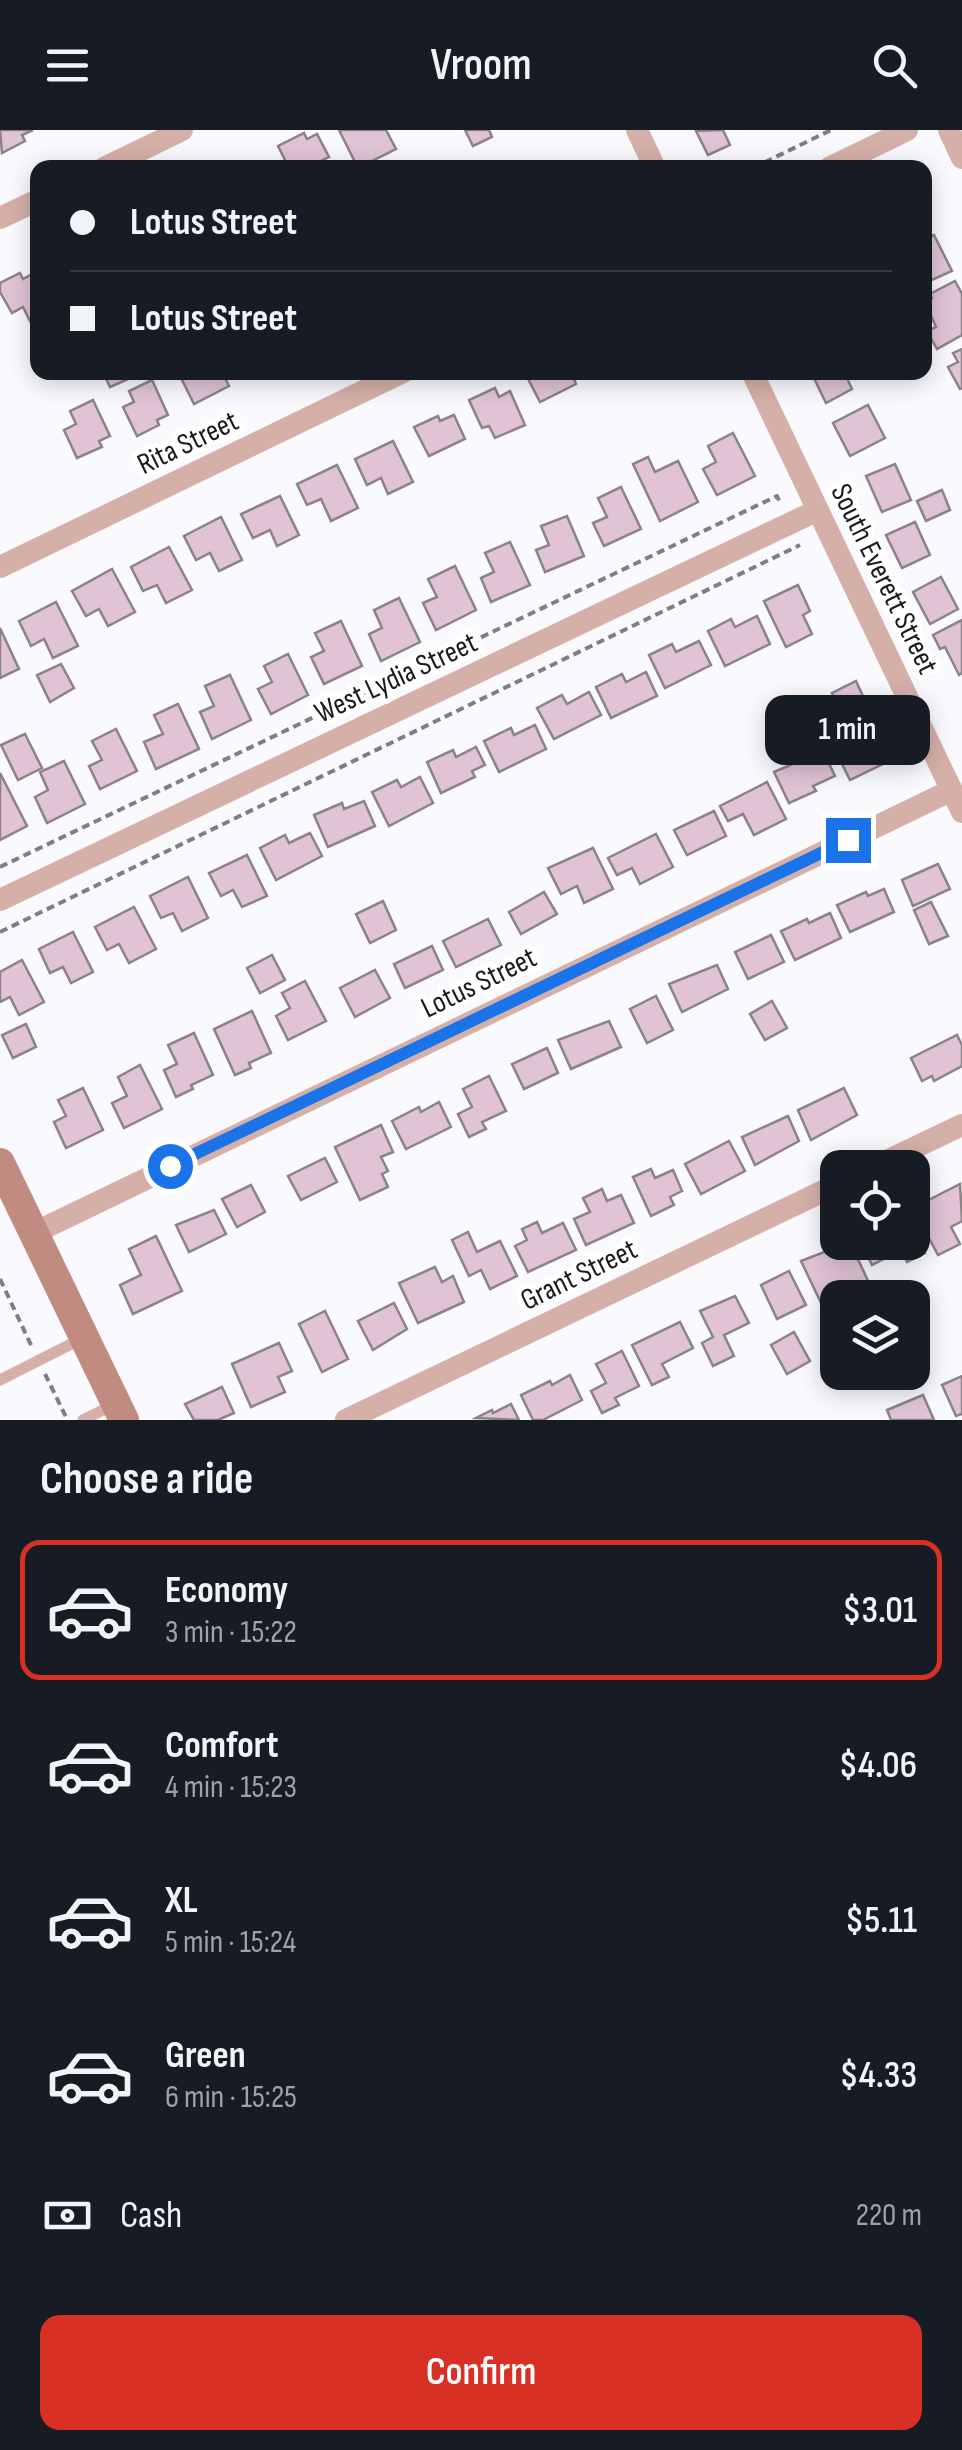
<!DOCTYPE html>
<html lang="en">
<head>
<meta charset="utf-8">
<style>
	body { margin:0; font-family:"Sofia Sans Condensed",sans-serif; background:#20242c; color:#f1f3f6; height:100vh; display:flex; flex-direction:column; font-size:38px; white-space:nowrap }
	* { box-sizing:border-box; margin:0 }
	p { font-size:32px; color:#9ea1a6 }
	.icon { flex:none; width:55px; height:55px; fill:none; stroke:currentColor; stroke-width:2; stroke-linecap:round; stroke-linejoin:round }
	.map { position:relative; height:1290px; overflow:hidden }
	.drawer { display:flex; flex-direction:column; background:#171b24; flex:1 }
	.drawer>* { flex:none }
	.banner { position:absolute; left:30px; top:30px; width:902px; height:220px; border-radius:20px; box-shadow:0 5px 25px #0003; display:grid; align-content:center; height:220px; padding:0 40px; background:#171b24 }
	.fabs { position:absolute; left:820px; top:1020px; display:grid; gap:20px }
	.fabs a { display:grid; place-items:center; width:110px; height:110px; border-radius:20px; background:#171b24; box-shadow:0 5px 25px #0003; font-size:50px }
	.end { position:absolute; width:45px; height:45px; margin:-22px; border:12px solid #1a73e8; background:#fff; box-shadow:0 0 0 5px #fff }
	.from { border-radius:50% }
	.bubble { position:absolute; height:70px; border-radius:20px; background:#171b24; box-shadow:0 5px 25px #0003; font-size:32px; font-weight:600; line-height:70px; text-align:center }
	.banner b { display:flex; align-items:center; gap:35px; height:95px; font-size:38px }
	.banner b+b { border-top:2px solid #363941 }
	.banner i { width:25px; height:25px; background:#f1f3f6 }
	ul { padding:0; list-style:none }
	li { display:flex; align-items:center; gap:30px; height:140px; margin:0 20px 15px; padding:0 20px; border:5px solid transparent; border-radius:20px }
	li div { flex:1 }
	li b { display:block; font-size:38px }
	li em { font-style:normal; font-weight:600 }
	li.on { border-color:#d93025 }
	li>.icon { width:90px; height:90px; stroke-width:1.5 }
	h2 { padding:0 40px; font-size:45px; line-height:120px }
	.pay { display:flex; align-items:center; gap:25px; height:110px; padding:0 40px; font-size:38px }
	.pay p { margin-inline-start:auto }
	.action { display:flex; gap:20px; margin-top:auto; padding:20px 40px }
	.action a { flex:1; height:115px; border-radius:20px; background:#d93025; color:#fff; font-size:40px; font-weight:600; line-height:115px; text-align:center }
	header { display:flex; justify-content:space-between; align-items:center; height:130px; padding:0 40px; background:#171b24; font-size:45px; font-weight:600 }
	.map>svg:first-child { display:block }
	.building { fill:#e0c4d6; stroke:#8c8389; stroke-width:2.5 }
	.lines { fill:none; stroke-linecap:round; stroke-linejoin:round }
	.path { stroke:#7f7f83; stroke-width:4; stroke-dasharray:8 5; stroke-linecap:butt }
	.service { stroke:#d5b0a9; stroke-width:11 }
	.minor { stroke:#d5b0a9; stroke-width:22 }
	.secondary { stroke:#c18b81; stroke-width:30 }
	.route { stroke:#1a73e8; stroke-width:12 }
	.labels { text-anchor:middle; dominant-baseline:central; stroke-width:10; stroke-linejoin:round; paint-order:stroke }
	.street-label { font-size:30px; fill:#1a1a1e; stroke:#fff }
</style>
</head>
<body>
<header><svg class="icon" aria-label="menu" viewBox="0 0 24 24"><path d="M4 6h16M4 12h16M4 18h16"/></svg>Vroom<svg class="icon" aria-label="search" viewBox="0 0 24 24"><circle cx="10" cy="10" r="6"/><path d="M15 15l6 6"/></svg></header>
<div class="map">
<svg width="962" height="1290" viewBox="0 0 962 1290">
	<rect width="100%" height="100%" fill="#fafafe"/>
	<g class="building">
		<polygon points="0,0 33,0 22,5 25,11 2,23"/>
		<polygon points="339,0 386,0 396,19 358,38"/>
		<polygon points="465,0 489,0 492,7 473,16"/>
		<polygon points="723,0 730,15 708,25 696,1"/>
		<polygon points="304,3 307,9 317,4 329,27 315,34 316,38 289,38 278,16"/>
		<polygon points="934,105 952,141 925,153 925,109"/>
		<polygon points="20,143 23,149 34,143 38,150 38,187 30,191 23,177 12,183 0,162 0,153"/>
		<polygon points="955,151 962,164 962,205 937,219 927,201 936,197 925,172 932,168 930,164"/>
		<polygon points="962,219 962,258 960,259 948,237 958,232 953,223"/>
		<polygon points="103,242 130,242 133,247 110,257"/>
		<polygon points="222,242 229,256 194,274 179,244"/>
		<polygon points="571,242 576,254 540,272 525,243"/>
		<polygon points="811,242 844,242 852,259 826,273"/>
		<polygon points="152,250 168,285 157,290 159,295 137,306 123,277 134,272 129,261"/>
		<polygon points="495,258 499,267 510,261 525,295 495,308 489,296 482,298 469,270"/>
		<polygon points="93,270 110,306 99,311 102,317 77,328 64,300 76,294 70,281"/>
		<polygon points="868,275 885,308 850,326 833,293"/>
		<polygon points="454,285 465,309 429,326 414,297 438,286 440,291"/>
		<polygon points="733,303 755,346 717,365 703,339 716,332 708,316"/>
		<polygon points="393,311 413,352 388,364 381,348 367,355 355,329"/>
		<polygon points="648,327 655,342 678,331 698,372 660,391 633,334"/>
		<polygon points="895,334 911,370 882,382 866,346"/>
		<polygon points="337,335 358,378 331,391 321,369 307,375 297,354"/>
		<polygon points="621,357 641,399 604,416 593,393 607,387 598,368"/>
		<polygon points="942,360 950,380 926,391 917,371"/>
		<polygon points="280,366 299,405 277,416 270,400 253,408 241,384"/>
		<polygon points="567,386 584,426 545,442 536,420 549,415 541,396"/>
		<polygon points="221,387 242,430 219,441 210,423 196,430 184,406"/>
		<polygon points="915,392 930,425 902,438 886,405"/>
		<polygon points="510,412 530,455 491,472 481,448 494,442 485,423"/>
		<polygon points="169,417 192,460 166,473 157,455 143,461 131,437"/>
		<polygon points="455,436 476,480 436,500 423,473 437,467 428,449"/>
		<polygon points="112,439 135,482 108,496 99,479 86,486 72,461"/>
		<polygon points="941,447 958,479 930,494 913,462"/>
		<polygon points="798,455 810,481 803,485 812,504 786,517 764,471"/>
		<polygon points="399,468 420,512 381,531 369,504 382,498 374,480"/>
		<polygon points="56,472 78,516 53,528 44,509 31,516 19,491"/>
		<polygon points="757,486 770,514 725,536 708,501 731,489 735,497"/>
		<polygon points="962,490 962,543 959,545 945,517 940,519 933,505"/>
		<polygon points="341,491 362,536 324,554 311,527 324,521 315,503"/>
		<polygon points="0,498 19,539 0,548"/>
		<polygon points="699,511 711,535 665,558 649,525 672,514 676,522"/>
		<polygon points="288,524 308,565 271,584 258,559 272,552 264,536"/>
		<polygon points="61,534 74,558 50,572 37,545"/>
		<polygon points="646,542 657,566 611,588 596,557 622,544 626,552"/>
		<polygon points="230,545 251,590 212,609 200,582 214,576 205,556"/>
		<polygon points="856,551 867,575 844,586 832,563"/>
		<polygon points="589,562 601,585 554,609 537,578 562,565 567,574"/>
		<polygon points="178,574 199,619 156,639 144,612 163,604 154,585"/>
		<polygon points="535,595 546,619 499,642 484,611 511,598 514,605"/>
		<polygon points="869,598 887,632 850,650 833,616"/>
		<polygon points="116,599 137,641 100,659 89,636 102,630 92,611"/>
		<polygon points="25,604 42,638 18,650 1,615"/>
		<polygon points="476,617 485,635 472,641 475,647 441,663 427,632 453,620 456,627"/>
		<polygon points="823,621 835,646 813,656 816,661 789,673 774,642"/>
		<polygon points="64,631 85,674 47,693 35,667 48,660 40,642"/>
		<polygon points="0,643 27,696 0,710"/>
		<polygon points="420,647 433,673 389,696 372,662 397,650 401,657"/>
		<polygon points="767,652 786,689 754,705 743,684 728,691 720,676"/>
		<polygon points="364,671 375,696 328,717 314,685 342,673 344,679"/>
		<polygon points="714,681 726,706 687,725 674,700"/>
		<polygon points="310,703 322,726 276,750 260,718 285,705 289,713"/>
		<polygon points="656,704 673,737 640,754 632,738 617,745 608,728"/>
		<polygon points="593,718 613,759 584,773 577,756 561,764 548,738"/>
		<polygon points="247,725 267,766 242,777 233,760 221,766 209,743"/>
		<polygon points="938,734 950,759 913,776 902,750"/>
		<polygon points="188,747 208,788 182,801 173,783 161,788 150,766"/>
		<polygon points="884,759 894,782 850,802 837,775 866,762 868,766"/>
		<polygon points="544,762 557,784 521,804 509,782"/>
		<polygon points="383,771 396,800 370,813 356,784"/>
		<polygon points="931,772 948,806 929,814 914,780"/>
		<polygon points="134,777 156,819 129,833 119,814 107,820 95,797"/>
		<polygon points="830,783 841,808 795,830 781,801 807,789 809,793"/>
		<polygon points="488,789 501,815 456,837 443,811"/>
		<polygon points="73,802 93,842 71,853 63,837 50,843 39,819"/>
		<polygon points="771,805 784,832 748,849 735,822"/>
		<polygon points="432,816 443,840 405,858 394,834"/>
		<polygon points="272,825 285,850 260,863 247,838"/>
		<polygon points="22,830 44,872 19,885 10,867 0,872 0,842"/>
		<polygon points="717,835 728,859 682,882 669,854"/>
		<polygon points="375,840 390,868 355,887 340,858"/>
		<polygon points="305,851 326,891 288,910 276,886 290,878 282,863"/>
		<polygon points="656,866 673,900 647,913 630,879"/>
		<polygon points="772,871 787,898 765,910 750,884"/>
		<polygon points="252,881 271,923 249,933 251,938 235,945 214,899"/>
		<polygon points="609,891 621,917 571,939 558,910"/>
		<polygon points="26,894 36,917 13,928 2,905"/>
		<polygon points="194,903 213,945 191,955 193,959 176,967 164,940 177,934 168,915"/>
		<polygon points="957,905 962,915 962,936 934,951 932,946 922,951 911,928"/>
		<polygon points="547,918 558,943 524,959 512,934"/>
		<polygon points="140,935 162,979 124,998 112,973 127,966 118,947"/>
		<polygon points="489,946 506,981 482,992 486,999 469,1007 458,984 472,977 463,959"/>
		<polygon points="83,958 103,1000 66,1018 54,992 66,986 58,970"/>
		<polygon points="844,958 857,985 811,1010 798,980"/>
		<polygon points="439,972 451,997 406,1019 392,991 419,977 421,982"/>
		<polygon points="788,986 799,1011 755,1035 742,1007"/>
		<polygon points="381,995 393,1022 381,1027 388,1041 382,1044 388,1057 360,1070 335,1017"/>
		<polygon points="729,1011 745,1041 701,1064 685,1034"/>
		<polygon points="325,1028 337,1052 301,1070 288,1046"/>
		<polygon points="651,1039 655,1048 673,1040 682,1061 670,1067 674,1075 651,1086 633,1047"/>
		<polygon points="960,1054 962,1091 951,1097 960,1114 938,1125 913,1078"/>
		<polygon points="251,1055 265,1082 237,1097 222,1069"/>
		<polygon points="602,1059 607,1071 621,1065 634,1093 586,1115 574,1089 590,1082 583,1068"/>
		<polygon points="214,1080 226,1104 189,1122 176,1095"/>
		<polygon points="537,1092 542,1103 563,1093 576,1120 528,1142 515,1116 527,1110 522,1099"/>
		<polygon points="912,1099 925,1123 907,1132 901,1120 872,1135 861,1112 912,1112"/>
		<polygon points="468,1102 477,1122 500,1111 517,1146 490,1159 481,1140 469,1146 452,1110"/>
		<polygon points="156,1106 182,1161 133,1184 120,1155 141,1145 129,1119"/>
		<polygon points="850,1112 869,1153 822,1175 801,1131"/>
		<polygon points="435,1137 442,1152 453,1146 464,1172 418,1193 399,1153"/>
		<polygon points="789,1141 806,1175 777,1189 761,1155"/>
		<polygon points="735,1166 749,1193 724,1205 734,1226 713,1236 702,1213 713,1207 700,1181"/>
		<polygon points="394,1173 407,1199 373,1220 358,1191"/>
		<polygon points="325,1181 348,1229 322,1242 299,1194"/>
		<polygon points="680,1192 693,1218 662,1234 669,1247 652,1255 632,1215"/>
		<polygon points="794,1202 810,1231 787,1244 771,1215"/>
		<polygon points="279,1213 292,1241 278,1247 285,1262 251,1277 232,1234"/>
		<polygon points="622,1221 639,1256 615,1268 619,1275 602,1283 591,1261 606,1253 596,1234"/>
		<polygon points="570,1245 582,1270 543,1290 533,1290 521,1265 550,1251 552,1255"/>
		<polygon points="962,1246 962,1284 956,1286 942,1255"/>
		<polygon points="222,1257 234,1283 218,1290 194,1290 185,1274"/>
		<polygon points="923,1265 934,1290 891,1290 887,1280"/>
		<polygon points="511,1274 519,1290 476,1288 492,1280 493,1283"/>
	</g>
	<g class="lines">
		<g class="path">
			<polyline points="753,38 831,0"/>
			<polyline points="0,737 777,366 781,375"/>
			<polyline points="0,802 800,415"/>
			<polyline points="0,1149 32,1217"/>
			<polyline points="45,1244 67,1289"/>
		</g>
		<g class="service">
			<polyline points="0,1250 81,1209"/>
			<polyline points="83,1290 115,1274"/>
		</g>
		<g class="minor">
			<polyline points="637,0 655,38"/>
			<polyline points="949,0 962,28"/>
			<polyline points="104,38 182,0"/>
			<polyline points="829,38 907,0"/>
			<polyline points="0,88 38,70"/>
			<polyline points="752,242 962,682"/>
			<polyline points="0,437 403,242"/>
			<polyline points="0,770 818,380"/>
			<polyline points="872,1038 962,995"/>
			<polyline points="34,1103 952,660"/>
			<polyline points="346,1290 838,1054"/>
		</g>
		<polyline class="secondary" points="0,1033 124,1290"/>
	</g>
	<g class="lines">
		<polyline class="route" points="170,1036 848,710"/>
	</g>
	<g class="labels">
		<g class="street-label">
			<text transform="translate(188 313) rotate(-26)">Rita Street</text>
			<text transform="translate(884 449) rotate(64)">South Everett Street</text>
			<text transform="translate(396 548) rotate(-25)">West Lydia Street</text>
			<text transform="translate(479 853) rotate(-26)">Lotus Street</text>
			<text transform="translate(579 1145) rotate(-26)">Grant Street</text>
		</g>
	</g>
</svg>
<div class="fabs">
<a><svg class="icon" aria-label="locate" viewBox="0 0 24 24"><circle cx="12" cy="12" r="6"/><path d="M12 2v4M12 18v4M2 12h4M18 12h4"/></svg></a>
<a><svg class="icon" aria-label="layers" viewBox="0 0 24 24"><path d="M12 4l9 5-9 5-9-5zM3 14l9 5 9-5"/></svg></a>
</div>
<i class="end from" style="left:170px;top:1036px"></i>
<i class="end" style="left:848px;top:710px"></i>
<div class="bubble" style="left:765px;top:565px;width:165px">1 min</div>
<div class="banner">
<b><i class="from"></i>Lotus Street</b>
<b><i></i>Lotus Street</b>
</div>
</div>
<section class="drawer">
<h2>Choose a ride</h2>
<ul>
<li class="on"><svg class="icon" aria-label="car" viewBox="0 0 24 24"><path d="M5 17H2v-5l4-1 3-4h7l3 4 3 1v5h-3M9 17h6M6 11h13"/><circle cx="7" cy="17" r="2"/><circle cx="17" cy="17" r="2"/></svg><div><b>Economy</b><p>3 min · 15:22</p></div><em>$3.01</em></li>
<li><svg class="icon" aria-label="car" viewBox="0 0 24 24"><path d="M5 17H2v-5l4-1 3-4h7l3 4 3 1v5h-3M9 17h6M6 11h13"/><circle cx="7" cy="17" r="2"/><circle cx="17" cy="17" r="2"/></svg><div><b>Comfort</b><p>4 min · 15:23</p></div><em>$4.06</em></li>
<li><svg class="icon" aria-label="car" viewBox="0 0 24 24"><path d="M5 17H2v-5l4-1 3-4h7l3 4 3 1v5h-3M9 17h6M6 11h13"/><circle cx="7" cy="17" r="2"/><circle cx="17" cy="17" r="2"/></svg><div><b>XL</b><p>5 min · 15:24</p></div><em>$5.11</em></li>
<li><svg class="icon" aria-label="car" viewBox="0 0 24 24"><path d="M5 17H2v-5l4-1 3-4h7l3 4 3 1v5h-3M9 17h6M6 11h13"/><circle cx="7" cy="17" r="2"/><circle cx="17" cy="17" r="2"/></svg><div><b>Green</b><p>6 min · 15:25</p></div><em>$4.33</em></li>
</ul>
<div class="pay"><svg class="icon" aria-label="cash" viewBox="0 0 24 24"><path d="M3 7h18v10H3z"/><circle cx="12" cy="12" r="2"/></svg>Cash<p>220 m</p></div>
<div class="action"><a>Confirm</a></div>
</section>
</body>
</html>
